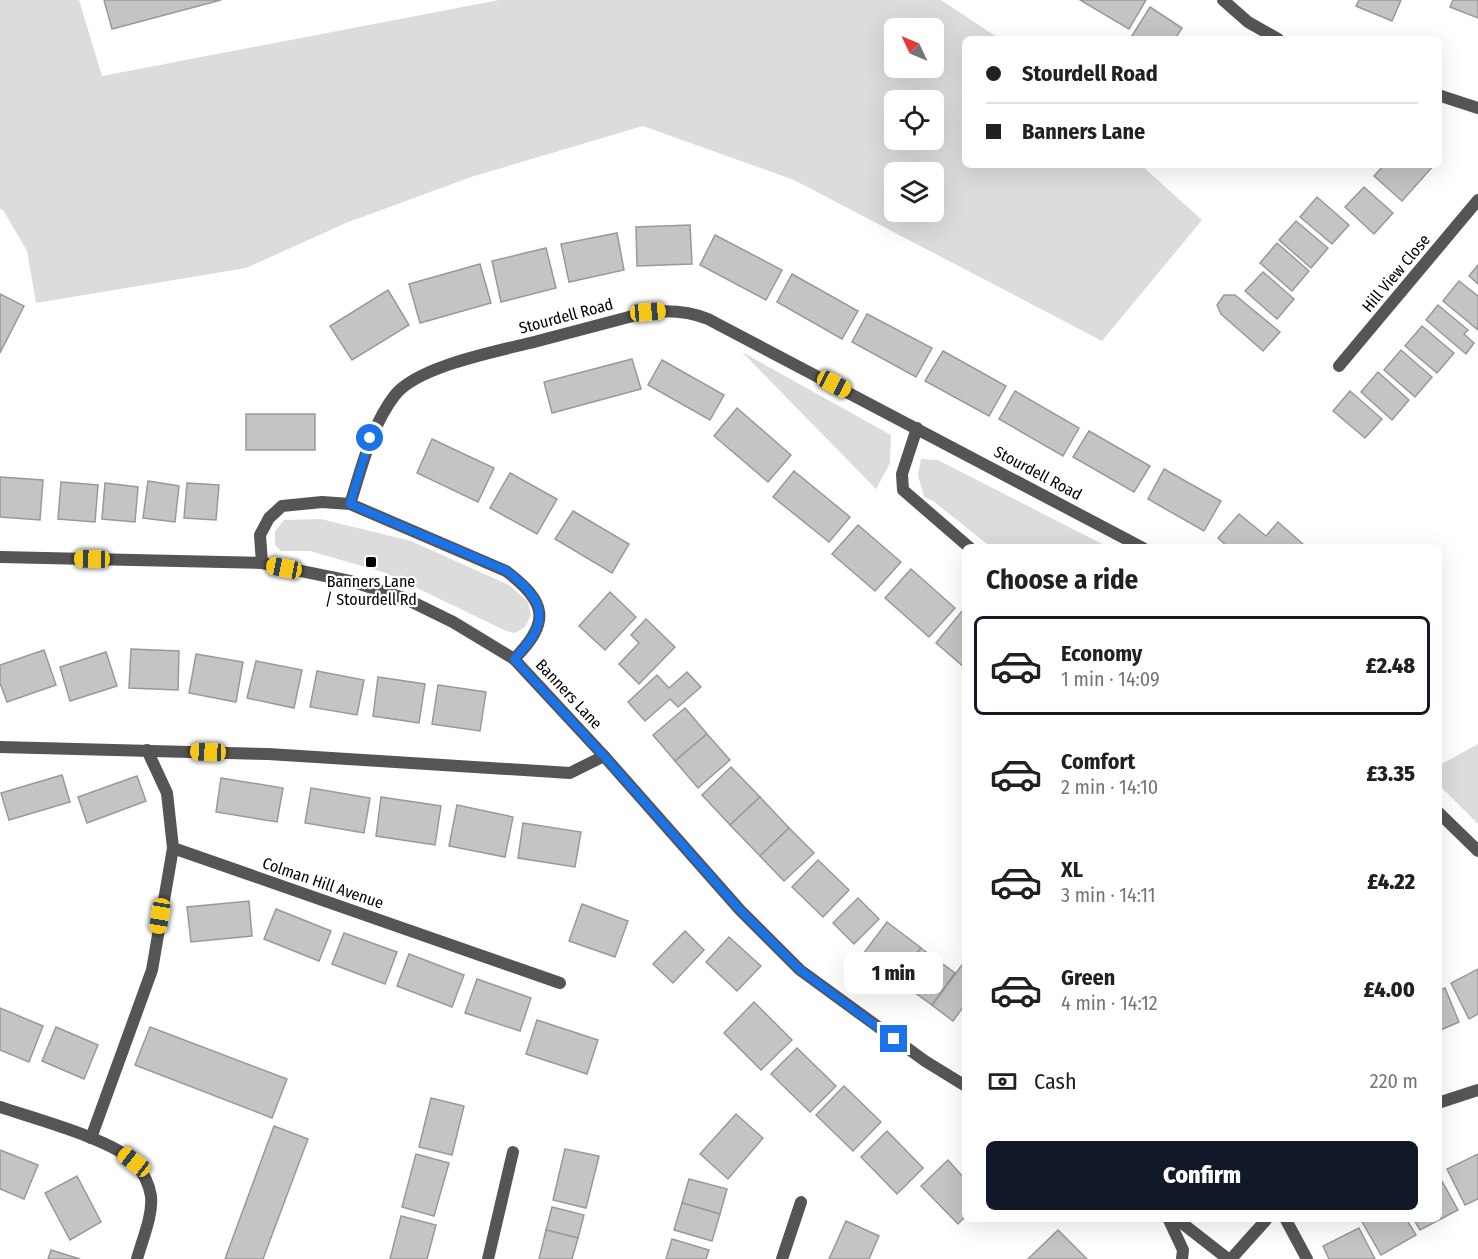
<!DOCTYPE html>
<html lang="en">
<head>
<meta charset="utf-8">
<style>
	body { margin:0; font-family:"Fira Sans Condensed",sans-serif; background:#f2f2f2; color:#202124; height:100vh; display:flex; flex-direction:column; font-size:22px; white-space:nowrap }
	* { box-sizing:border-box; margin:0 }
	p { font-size:20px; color:#757577 }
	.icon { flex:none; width:33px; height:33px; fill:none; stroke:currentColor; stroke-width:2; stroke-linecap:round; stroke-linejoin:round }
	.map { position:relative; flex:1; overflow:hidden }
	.details { position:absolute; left:962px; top:544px; width:480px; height:678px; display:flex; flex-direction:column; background:#fff; border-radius:9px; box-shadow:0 6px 24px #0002 }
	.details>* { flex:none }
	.guide { position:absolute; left:962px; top:36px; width:480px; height:132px; border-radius:9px; box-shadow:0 6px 24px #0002; display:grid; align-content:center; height:132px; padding:0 24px; background:#fff }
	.needle { width:39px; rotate:314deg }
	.tools { position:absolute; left:884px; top:18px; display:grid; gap:12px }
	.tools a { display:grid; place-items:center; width:60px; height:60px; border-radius:9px; background:#fff; box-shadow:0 6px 24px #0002; font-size:30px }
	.end { position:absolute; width:27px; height:27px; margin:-14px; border:8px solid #1a73e8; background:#fff; box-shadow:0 0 0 3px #fff }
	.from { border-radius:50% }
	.bubble { position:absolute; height:42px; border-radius:9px; background:#fff; box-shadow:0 6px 24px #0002; font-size:20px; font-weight:800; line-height:42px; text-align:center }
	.car { position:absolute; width:18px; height:36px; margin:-18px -9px; border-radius:8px; box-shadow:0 0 4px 2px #0007; background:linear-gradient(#f5c518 24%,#345 0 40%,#f5c518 0 76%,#345 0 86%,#f5c518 0) }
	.guide b { display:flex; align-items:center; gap:21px; height:57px; font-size:22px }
	.guide b+b { border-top:2px solid #e0e0e0 }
	.guide i { width:15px; height:15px; background:#202124 }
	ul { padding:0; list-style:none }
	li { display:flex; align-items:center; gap:18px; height:99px; margin:0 12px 9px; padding:0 12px; border:3px solid transparent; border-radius:9px }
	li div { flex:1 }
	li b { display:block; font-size:22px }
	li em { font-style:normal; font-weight:800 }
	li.active { border-color:#111827 }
	li>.icon { width:54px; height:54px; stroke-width:1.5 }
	h2 { padding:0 24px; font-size:27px; line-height:72px }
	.pay { display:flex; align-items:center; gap:15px; height:66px; padding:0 24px; font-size:22px }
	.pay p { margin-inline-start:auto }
	.button { display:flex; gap:12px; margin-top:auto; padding:12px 24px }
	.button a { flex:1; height:69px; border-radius:9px; background:#111827; color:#fff; font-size:24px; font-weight:800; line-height:69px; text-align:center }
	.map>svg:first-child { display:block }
	.green { fill:#dcdcdc; fill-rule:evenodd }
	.building { fill:#c4c4c4; stroke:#999; stroke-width:1.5 }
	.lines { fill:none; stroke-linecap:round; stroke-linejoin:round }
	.minor { stroke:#555; stroke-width:12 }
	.tertiary { stroke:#555; stroke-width:12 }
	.route { stroke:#1a73e8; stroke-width:8 }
	.poi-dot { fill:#000; stroke:#fff; stroke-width:2 }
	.labels { text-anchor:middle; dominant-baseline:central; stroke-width:4.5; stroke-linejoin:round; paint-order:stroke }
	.street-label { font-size:16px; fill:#000; stroke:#fff }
	.poi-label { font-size:16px; fill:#000; stroke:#fff }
</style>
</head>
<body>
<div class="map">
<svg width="1478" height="1259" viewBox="0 0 1478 1259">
	<rect width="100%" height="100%" fill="#fff"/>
	<g class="green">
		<path d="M0 0H79L102 76 499 0H941L1000 39H964V165H1141L1202 220 1102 341 794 180 643 126 471 177 346 223 246 268 36 303 27 251 3 210 0 209ZM894 28H933V68H894ZM933 100V140H894V100ZM894 172H933V212H894Z"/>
		<polygon points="742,352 891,435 890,463 876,489"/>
		<polygon points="921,459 938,460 1108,547 991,547 933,501 924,497 918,475"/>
		<polygon points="321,519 411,541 509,585 528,602 531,615 525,627 515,633 506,631 386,573 310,551 281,551 275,545 275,531 284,520"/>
		<polygon points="1478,744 1478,824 1439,785 1438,766"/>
	</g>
	<g class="building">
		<polygon points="104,0 221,0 112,29"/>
		<polygon points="1080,0 1146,0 1129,29"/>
		<polygon points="1359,0 1401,0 1392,21 1356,6"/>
		<polygon points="1453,0 1478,0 1478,18 1450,7"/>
		<polygon points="1150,7 1182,28 1175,39 1130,39"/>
		<polygon points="1384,165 1434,165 1402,201 1374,176"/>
		<polygon points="1364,187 1393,213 1374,234 1345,207"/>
		<polygon points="1317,197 1349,225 1332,244 1300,217"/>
		<polygon points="1296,221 1328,248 1311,268 1279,240"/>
		<polygon points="690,225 692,264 637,266 636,227"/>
		<polygon points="617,233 624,270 569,282 561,244"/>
		<polygon points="715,235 782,270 766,300 700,265"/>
		<polygon points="1277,243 1309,271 1292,291 1260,263"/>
		<polygon points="546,248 556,288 501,302 492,261"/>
		<polygon points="480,264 491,303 420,323 409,284"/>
		<polygon points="1478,265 1478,284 1469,276"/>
		<polygon points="1263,272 1294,299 1277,319 1245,291"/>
		<polygon points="792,274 858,311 842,339 777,302"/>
		<polygon points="1459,281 1478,296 1478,330 1443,301"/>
		<polygon points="388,290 409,325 352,360 330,326"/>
		<polygon points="0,294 24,306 0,353"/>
		<polygon points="1224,295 1235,295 1280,332 1263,351 1221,314 1217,305"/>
		<polygon points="1438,305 1468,330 1464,334 1474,343 1466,354 1426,320"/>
		<polygon points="867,314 932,348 916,377 852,342"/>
		<polygon points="1422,326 1454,353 1437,373 1405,346"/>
		<polygon points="1401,350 1432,377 1415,397 1384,370"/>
		<polygon points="943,351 1006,386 989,416 925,381"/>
		<polygon points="632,359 641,389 552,413 544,382"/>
		<polygon points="662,360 724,395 710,420 648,385"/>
		<polygon points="1378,372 1409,400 1392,420 1361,392"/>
		<polygon points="1015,391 1079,428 1063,456 999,419"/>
		<polygon points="1350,391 1382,419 1365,438 1333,411"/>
		<polygon points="737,408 791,455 768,482 714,436"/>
		<rect x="246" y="414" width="69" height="36"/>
		<polygon points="1089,431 1150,466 1134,492 1073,457"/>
		<polygon points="432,439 494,468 478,502 417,473"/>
		<polygon points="1164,469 1221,501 1204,531 1148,499"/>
		<polygon points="794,471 850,517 829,542 773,497"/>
		<polygon points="510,473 557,499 537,534 490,508"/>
		<polygon points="0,477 43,480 40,520 0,517"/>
		<polygon points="148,481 179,486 175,522 143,518"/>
		<polygon points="61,482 98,485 95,522 58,519"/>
		<polygon points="105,483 138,487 135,522 102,519"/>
		<polygon points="187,483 219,485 216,520 184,518"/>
		<polygon points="573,511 629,544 612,573 555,539"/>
		<polygon points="1239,514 1266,536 1278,522 1304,545 1301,548 1229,548 1218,538"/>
		<polygon points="858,525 901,562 875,591 832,554"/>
		<polygon points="911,569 955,608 929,637 885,598"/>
		<polygon points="610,592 636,617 605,650 579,626"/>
		<polygon points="962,611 964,613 964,667 936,643"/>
		<polygon points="646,619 675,647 639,684 619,664 639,643 631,635"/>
		<polygon points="131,649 179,651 178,690 129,688"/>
		<polygon points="44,650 56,685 7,702 0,683 0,665"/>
		<polygon points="106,652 117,686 70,701 60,667"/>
		<polygon points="196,654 243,662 236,702 189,693"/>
		<polygon points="256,661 302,670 294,708 247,698"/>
		<polygon points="317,671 364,680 357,715 310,707"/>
		<polygon points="687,672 701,687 678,707 670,699 645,721 628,702 657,675 669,688"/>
		<polygon points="378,677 425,684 419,723 373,716"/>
		<polygon points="438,685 486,692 480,731 432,724"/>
		<polygon points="685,708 707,734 675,761 653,735"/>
		<polygon points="707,734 730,760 698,788 675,761"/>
		<polygon points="731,767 760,797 730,825 702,795"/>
		<polygon points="62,775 70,802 9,820 1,793"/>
		<polygon points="137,776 146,801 87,823 78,797"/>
		<polygon points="221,778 283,788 277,822 216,812"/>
		<polygon points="311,788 370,798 364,833 305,823"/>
		<polygon points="381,797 441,806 435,845 376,836"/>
		<polygon points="760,797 789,828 760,856 730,825"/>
		<polygon points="457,805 513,817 505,857 449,846"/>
		<polygon points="523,823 581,832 575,867 518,858"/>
		<polygon points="789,828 814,853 784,881 760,856"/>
		<polygon points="818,860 849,890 823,917 792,887"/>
		<polygon points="858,898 879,919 854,944 833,923"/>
		<polygon points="249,901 252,936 191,942 187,907"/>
		<polygon points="582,904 628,921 615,957 569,941"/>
		<polygon points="276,909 331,931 319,961 264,939"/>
		<polygon points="887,922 921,948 897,980 863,954"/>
		<polygon points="685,931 704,950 673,983 653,964"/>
		<polygon points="344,933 397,952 385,984 332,964"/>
		<polygon points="729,937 761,966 737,991 706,962"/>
		<polygon points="921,948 955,973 932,1005 897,980"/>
		<polygon points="409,954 464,975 452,1007 397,986"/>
		<polygon points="962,965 964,967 964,1006 953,1021 932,1005"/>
		<polygon points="1478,969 1478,1014 1469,1019 1451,983"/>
		<polygon points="477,979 531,998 520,1031 465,1013"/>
		<polygon points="1445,988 1459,1022 1438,1031 1438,991"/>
		<polygon points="754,1002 792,1040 761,1070 724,1033"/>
		<polygon points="0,1008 43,1026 29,1062 0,1050"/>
		<polygon points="537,1020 598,1040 587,1074 526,1054"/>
		<polygon points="56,1027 98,1045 84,1079 42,1061"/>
		<polygon points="150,1027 287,1079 272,1118 135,1065"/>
		<polygon points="797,1048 836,1086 810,1112 771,1074"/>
		<polygon points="844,1086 881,1122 853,1151 816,1115"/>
		<polygon points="431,1098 464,1106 452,1155 419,1147"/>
		<polygon points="736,1114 763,1138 728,1179 700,1154"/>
		<polygon points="274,1126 308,1139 263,1259 225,1259"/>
		<polygon points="887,1131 923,1168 897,1194 861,1157"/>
		<polygon points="565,1149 599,1156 586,1208 553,1200"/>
		<polygon points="0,1150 38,1165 24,1199 0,1189"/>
		<polygon points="416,1154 449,1163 434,1216 402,1207"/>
		<polygon points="1478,1154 1478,1199 1465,1205 1447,1169"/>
		<polygon points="948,1160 964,1178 964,1218 958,1224 921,1186"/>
		<polygon points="1438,1174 1458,1210 1420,1230 1414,1220 1438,1220"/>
		<polygon points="77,1176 101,1222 70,1240 45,1193"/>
		<polygon points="689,1179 727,1189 720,1214 682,1203"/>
		<polygon points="682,1203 720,1214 712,1241 674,1230"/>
		<polygon points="552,1207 584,1215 578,1238 546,1230"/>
		<polygon points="401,1216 436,1225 427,1259 390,1259"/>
		<polygon points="1361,1220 1407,1220 1416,1235 1381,1255"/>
		<polygon points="846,1221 879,1236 869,1259 829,1259"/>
		<polygon points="1359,1228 1375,1259 1329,1259 1323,1246"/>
		<polygon points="546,1230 578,1238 572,1259 539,1259"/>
		<polygon points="1058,1230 1087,1259 1028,1259"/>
		<polygon points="672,1239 709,1250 706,1259 666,1259"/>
		<polygon points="51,1250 80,1259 48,1259"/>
	</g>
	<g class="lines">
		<g class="minor">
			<polyline points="1339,366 1478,200"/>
			<polyline points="917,428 902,474 903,490 970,548"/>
			<path d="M350 504C362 467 371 426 395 395 418 366 498 351 534 342 572 332 610 322 648 312 669 310 689 311 708 319L1143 548"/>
			<path d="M262 563 260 535 269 518 282 506 322 502 350 504 506 571C547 602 551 622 514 659"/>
			<polyline points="0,747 268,754 570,773 604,756"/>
			<polyline points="147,750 167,793 173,848 560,983"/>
			<polyline points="1438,812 1478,851"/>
			<path d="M0 1107C32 1118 115 1140 135 1163 143 1172 149 1184 151 1196 153 1216 142 1240 137 1259"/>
			<polyline points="91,1138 152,970 173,848"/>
			<polyline points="1286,1220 1307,1259"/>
			<polyline points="488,1259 513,1152"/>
			<polyline points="782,1259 801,1202"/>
		</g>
		<g class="tertiary">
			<polyline points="1223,0 1248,22 1278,39"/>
			<polyline points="1438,95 1478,108"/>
			<polyline points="0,557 262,563 350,581 404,598 453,622 514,659 604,756 740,910 800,970 925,1061 964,1085"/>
			<polyline points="1438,1103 1478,1090"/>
			<polyline points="1169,1220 1183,1250 1182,1259"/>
			<polyline points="1178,1220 1228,1259"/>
			<polyline points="1231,1259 1266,1220"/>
		</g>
	</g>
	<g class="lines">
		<path class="route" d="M370 438 350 504 507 571C547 602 551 622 514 659L604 756 740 910 800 970 894 1039"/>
	</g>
	<rect class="poi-dot" x="365" y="556" width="12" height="12" rx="3"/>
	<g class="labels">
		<g class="street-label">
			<text transform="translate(1396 273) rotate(-50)">Hill View Close</text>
			<text transform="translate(566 316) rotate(-15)">Stourdell Road</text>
			<text transform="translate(1038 473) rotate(28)">Stourdell Road</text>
			<text transform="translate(569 694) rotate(47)">Banners Lane</text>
			<text transform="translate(323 883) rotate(19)">Colman Hill Avenue</text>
		</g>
		<g class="poi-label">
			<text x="371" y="581">Banners Lane<tspan x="371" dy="18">/ Stourdell Rd</tspan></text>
		</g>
	</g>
</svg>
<div class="tools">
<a><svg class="needle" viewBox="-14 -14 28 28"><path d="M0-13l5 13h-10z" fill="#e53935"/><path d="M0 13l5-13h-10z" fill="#757577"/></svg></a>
<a><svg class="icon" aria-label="locate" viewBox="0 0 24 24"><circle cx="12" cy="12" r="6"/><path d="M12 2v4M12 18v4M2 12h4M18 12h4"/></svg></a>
<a><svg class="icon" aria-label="layers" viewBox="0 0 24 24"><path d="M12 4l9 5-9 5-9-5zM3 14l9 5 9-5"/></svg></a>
</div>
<i class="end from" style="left:370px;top:438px"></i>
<i class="end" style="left:894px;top:1039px"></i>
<div class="bubble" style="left:844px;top:952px;width:99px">1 min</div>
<i class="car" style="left:648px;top:312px;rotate:85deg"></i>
<i class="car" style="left:834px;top:384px;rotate:118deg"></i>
<i class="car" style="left:92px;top:559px;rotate:271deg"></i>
<i class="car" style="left:284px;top:568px;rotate:281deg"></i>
<i class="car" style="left:208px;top:752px;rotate:272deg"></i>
<i class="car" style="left:160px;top:916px;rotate:189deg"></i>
<i class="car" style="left:134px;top:1162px;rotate:308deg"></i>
<div class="guide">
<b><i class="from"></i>Stourdell Road</b>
<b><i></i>Banners Lane</b>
</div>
<section class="details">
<h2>Choose a ride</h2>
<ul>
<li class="active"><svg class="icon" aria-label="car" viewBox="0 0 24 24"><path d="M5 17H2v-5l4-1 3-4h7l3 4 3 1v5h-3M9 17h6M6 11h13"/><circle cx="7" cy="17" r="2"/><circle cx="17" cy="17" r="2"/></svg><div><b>Economy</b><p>1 min · 14:09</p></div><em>£2.48</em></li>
<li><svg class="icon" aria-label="car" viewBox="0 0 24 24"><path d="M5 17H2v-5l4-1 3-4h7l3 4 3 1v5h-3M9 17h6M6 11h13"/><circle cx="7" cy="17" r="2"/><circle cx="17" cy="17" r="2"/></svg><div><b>Comfort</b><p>2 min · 14:10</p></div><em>£3.35</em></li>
<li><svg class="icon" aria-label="car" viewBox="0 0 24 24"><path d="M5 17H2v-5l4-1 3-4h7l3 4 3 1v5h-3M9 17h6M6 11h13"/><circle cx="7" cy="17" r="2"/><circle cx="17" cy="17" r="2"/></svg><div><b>XL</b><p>3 min · 14:11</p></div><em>£4.22</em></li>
<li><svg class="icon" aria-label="car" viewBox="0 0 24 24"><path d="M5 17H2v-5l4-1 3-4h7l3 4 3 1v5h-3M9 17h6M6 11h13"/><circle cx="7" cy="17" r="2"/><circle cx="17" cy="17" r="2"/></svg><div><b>Green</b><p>4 min · 14:12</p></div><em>£4.00</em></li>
</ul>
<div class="pay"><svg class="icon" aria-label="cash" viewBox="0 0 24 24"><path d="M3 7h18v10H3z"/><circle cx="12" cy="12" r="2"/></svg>Cash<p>220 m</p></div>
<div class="button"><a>Confirm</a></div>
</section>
</div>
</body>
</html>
